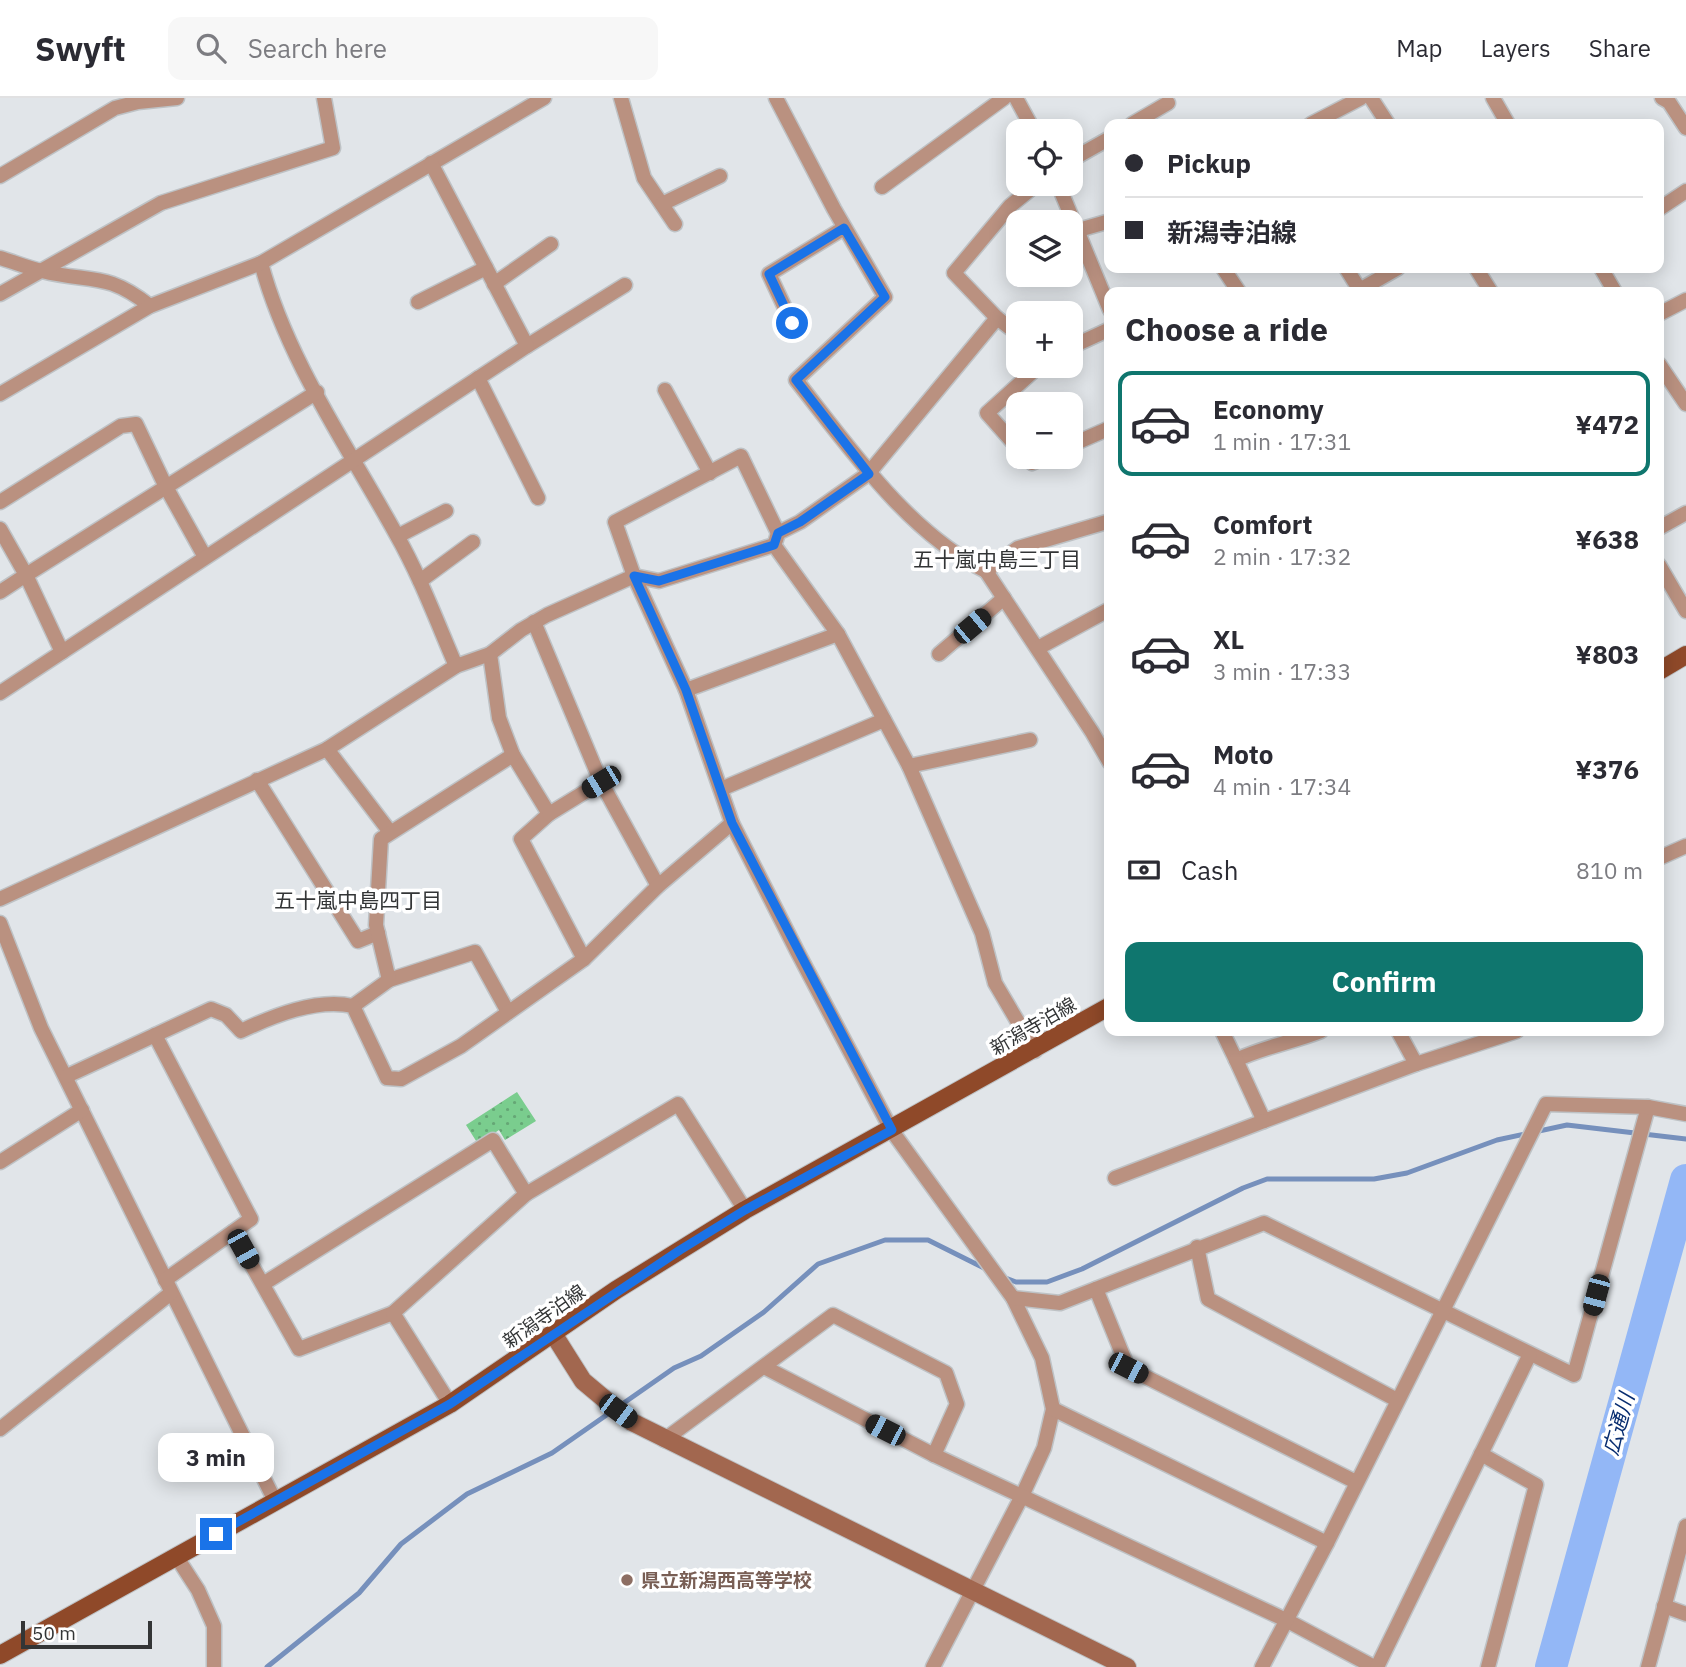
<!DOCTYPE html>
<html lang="en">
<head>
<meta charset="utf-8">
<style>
	body { margin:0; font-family:"IBM Plex Sans","Noto Sans JP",sans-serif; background:#f7f7f7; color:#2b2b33; height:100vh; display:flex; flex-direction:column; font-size:26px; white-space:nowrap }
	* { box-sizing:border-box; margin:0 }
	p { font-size:23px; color:#7c7c81 }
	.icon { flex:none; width:38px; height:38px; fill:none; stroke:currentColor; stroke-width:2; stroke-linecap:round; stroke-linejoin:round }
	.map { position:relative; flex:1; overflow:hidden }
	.side { position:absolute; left:1104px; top:189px; width:560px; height:749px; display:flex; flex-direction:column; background:#fff; border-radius:14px; box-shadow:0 4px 18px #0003 }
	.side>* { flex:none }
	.top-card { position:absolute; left:1104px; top:21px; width:560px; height:154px; border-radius:14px; box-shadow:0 4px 18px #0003; display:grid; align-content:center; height:154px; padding:0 21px; background:#fff }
	.fabs { position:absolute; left:1006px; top:21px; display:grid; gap:14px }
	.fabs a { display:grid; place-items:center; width:77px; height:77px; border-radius:14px; background:#fff; box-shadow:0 4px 18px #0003; font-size:35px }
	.scale { position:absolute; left:21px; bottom:18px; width:131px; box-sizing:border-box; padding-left:7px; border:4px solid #333536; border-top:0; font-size:19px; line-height:24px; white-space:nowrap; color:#333536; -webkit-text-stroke:5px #fff; paint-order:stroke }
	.end { position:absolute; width:32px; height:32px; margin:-16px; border:9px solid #1a73e8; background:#fff; box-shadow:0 0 0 4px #fff }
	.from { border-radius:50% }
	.bubble { position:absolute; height:49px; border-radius:14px; background:#fff; box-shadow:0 4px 18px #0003; font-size:23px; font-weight:800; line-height:49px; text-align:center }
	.car { position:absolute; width:21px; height:42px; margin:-21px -10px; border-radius:9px; box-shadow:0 0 5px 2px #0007; background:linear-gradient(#222 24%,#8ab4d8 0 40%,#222 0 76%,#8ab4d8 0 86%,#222 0) }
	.top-card b { display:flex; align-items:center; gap:24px; height:66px; font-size:26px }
	.top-card b+b { border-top:2px solid #e1e1e2 }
	.top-card i { width:18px; height:18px; background:#2b2b33 }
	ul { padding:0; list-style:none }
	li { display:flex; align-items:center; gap:21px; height:105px; margin:0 14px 10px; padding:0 7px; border:4px solid transparent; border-radius:14px }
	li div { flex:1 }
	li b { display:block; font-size:26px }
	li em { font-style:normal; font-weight:800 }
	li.selected { border-color:#0f766e }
	li>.icon { width:63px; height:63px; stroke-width:1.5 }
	h2 { padding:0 21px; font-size:32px; line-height:84px }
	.pay { display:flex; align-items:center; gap:18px; height:77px; padding:0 21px; font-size:26px }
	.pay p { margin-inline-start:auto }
	.button { display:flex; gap:14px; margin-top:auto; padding:14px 21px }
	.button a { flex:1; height:80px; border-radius:14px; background:#0f766e; color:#fff; font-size:28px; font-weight:800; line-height:80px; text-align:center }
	header { display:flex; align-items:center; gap:42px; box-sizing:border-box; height:98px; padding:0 35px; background:#fff; border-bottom:2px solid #e1e1e2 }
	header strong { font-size:33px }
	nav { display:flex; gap:38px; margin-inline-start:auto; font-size:24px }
	.search { width:490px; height:63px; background:#f7f7f7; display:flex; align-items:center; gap:18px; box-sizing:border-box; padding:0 24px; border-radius:14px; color:#7c7c81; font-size:26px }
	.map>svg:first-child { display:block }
	.park { fill:url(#park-dots) }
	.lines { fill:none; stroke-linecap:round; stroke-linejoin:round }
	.stream { stroke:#7690bc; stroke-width:5 }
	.river { stroke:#93b7f6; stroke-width:32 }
	.street-casing { stroke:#bec2c5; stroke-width:17 }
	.secondary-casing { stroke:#bec2c5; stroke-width:20 }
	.primary-casing { stroke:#bec2c5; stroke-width:20 }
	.street { stroke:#ba9180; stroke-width:14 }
	.secondary { stroke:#a2674f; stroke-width:18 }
	.primary { stroke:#8f4929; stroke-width:18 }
	.route { stroke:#1a73e8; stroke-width:9 }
	.education-dot { fill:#8d6e63; stroke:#fff; stroke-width:2.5 }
	.labels { text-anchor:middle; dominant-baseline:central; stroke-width:7; stroke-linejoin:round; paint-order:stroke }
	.street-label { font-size:19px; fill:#333536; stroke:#fff }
	.education-label { font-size:19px; font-weight:bold; fill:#785e54; stroke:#fff; text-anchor:start }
	.neighbourhood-label { font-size:21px; fill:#333536; stroke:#fff }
	.water-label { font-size:21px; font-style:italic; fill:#082d70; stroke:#fff }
</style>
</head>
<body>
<header>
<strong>Swyft</strong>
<div class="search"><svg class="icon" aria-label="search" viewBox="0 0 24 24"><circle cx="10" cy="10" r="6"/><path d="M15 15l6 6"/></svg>Search here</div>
<nav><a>Map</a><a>Layers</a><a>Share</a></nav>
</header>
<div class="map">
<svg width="1686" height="1569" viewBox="0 0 1686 1569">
	<defs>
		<pattern id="park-dots" width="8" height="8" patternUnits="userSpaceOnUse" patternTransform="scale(1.75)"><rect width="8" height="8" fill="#7acd8e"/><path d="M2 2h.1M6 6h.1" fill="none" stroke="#65a775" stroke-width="1.8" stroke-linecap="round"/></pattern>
	</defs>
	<rect width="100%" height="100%" fill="#e1e5e9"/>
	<polygon class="park" points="517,994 536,1023 505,1042 499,1032 478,1046 466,1027"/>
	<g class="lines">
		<g class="stream">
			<polyline points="1003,1179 1016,1184 1047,1184 1082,1171 1243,1090 1267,1081 1374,1081 1407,1075 1497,1042 1567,1027 1686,1041"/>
			<polyline points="267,1569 359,1495 401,1446 467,1396 552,1355 674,1270 701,1258 764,1214 818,1166 885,1142 928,1142 988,1172"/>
		</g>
		<polyline class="river" points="1551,1569 1686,1082"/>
		<g class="street-casing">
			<g id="street">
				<polyline points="621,0 644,80 675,126"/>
				<path d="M776 0 834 111 885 199 796 282C848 348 909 436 986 473L1018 450 1110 423"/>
				<polyline points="1016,0 1034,33"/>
				<polyline points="1371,0 1388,26"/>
				<polyline points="1493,0 1508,26"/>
				<polyline points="1662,0 1669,4 1686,30"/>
				<polyline points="1132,26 1168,5"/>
				<polyline points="1311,26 1361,0"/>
				<polyline points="1071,62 1110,40"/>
				<polyline points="0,78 115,10 138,4 177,0"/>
				<polyline points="1058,86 1110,212"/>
				<polyline points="882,89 1004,0"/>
				<polyline points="662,106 720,78"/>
				<polyline points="1659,111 1686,93"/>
				<polyline points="1075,133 1110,123"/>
				<path d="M0 160C14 164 28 170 42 173 90 185 106 173 150 208"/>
				<path d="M261 165C287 262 348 349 396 436 420 478 437 524 456 568"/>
				<polyline points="1223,170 1239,194"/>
				<polyline points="1346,170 1361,194"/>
				<polyline points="1476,170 1491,194"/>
				<polyline points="1601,170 1615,194"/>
				<polyline points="494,186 551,146"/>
				<polyline points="1356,194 1398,170"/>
				<polyline points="0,196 161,105 333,50 324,0"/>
				<polyline points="418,204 486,170"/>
				<polyline points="1659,216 1686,202"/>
				<polyline points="792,225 769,176 844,130"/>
				<polyline points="1018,236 997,220 954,175 1010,108 1037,86"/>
				<polyline points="527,248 625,187"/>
				<polyline points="1071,249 1110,231"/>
				<polyline points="1659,266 1686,306"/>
				<polyline points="478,280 538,400"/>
				<polyline points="665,292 710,375"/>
				<polyline points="0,296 150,208 261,165 544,0"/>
				<polyline points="1071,347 1110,330"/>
				<polyline points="1018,350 987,315 1039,268"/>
				<polyline points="1026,359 1032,365 1045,359"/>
				<polyline points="0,404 121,328 136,326 166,389 26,477 62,554"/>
				<polyline points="1659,430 1686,415"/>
				<polyline points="0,431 26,477 0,494"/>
				<polyline points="778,435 741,358 615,424 634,478 686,592 732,725 797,853 892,1033 1013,1200 1042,1260 1053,1311 1044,1350 1022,1398 933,1569"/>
				<polyline points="398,438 446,413"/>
				<polyline points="776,442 778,435 800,424 868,376 997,220"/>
				<polyline points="774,447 838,536 909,668 982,835 995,885 1035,953"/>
				<polyline points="205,459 166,389 317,294"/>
				<polyline points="1659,467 1686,513"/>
				<polyline points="986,473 1092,634 1110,665"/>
				<polyline points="420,483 473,444"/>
				<polyline points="534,524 601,684 658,788"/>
				<polyline points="1038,550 1110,511"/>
				<polyline points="490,556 499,620 513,657 549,716 521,741 584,861"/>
				<polyline points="939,556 1004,500"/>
				<polyline points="686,592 838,536"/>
				<polyline points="0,595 527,248 431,65"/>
				<polyline points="327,651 390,734"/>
				<polyline points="909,668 1030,642"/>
				<polyline points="257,682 358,843 378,835"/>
				<polyline points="721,691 884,622"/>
				<polyline points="549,716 601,684"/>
				<polyline points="1659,760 1686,748"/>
				<polyline points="0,801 327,651 456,568 490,556 521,532 547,517 634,478 659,483 774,447"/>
				<polyline points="0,825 41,930 275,1403"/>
				<polyline points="389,882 475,854 508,914"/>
				<polyline points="353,908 389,882 376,827 381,741 513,657"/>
				<path d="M1222 933 1236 962C1264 949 1293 944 1321 933"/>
				<polyline points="1398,933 1416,966 1517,933"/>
				<polyline points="155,937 251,1121 165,1182"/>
				<polyline points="1236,962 1264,1023 1416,966"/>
				<path d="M67 978 211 911 226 917 241 933C273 918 316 900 353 908L387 980 401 981 461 948 584 861 658 788 732 725"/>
				<polyline points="0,1064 82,1012"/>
				<polyline points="1115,1080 1264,1023"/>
				<polyline points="526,1096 678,1006 745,1112"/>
				<polyline points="233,1134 299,1251 393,1215 526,1096 493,1042 263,1186"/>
				<polyline points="1197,1149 1208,1201 1397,1302"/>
				<polyline points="1096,1191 1128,1270 1356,1384"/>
				<polyline points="1013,1200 1060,1205 1264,1125 1574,1277 1648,1009"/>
				<polyline points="393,1215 450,1306"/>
				<polyline points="764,1269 934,1357 1286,1522 1374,1569"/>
				<polyline points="1053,1311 1327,1445"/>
				<polyline points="0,1331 171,1195"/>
				<polyline points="664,1342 833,1217 946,1275 957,1306 934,1357"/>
				<polyline points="1481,1356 1536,1387 1488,1569"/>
				<polyline points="176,1458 198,1492 214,1528 214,1569"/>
				<polyline points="1664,1508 1686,1516"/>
				<polyline points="1262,1569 1327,1445 1546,1006 1648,1009 1686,1016"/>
				<polyline points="1377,1569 1530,1256"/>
				<polyline points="1648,1569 1686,1428"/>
			</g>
		</g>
		<g class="secondary-casing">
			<polyline id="secondary" points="554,1237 583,1283 632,1324 1127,1569"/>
		</g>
		<g class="primary-casing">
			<g id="primary">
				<polyline points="1659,573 1686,557"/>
				<polyline points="0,1557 450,1306 616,1192 745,1112 1110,908"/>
			</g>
		</g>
		<use href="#street" class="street"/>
		<use href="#secondary" class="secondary"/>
		<use href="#primary" class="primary"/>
	</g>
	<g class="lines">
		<polyline class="route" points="216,1436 450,1306 680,1152 745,1112 892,1032 732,725 686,592 634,478 659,483 774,447 778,435 800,424 869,376 796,282 885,199 844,130 769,176 792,225"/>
	</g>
	<circle class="education-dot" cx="627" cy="1482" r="7"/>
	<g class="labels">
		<g class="street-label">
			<text transform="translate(1033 928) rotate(-30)">新潟寺泊線</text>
			<text transform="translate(544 1218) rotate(-35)">新潟寺泊線</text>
		</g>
		<g class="education-label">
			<text x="641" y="1482">県立新潟西高等学校</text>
		</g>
		<g class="neighbourhood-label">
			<text x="997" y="461">五十嵐中島三丁目</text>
			<text x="358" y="802">五十嵐中島四丁目</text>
		</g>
		<g class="water-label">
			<text transform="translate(1618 1326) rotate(-74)">広通川</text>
		</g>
	</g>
</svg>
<div class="fabs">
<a><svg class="icon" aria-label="locate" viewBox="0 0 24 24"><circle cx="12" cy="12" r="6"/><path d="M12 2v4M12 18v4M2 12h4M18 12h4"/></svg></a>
<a><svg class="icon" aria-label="layers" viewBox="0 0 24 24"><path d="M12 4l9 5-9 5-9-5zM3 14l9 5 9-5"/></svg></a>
<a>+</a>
<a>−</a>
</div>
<div class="scale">50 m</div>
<i class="end from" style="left:792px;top:225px"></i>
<i class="end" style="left:216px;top:1436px"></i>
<div class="bubble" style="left:158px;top:1335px;width:116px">3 min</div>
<i class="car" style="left:972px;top:528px;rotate:50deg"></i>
<i class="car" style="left:601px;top:684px;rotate:239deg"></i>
<i class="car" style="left:243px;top:1151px;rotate:151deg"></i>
<i class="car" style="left:1596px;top:1197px;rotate:195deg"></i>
<i class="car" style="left:1128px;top:1270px;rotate:117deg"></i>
<i class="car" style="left:618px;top:1313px;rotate:127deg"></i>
<i class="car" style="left:885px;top:1332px;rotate:297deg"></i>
<div class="top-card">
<b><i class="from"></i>Pickup</b>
<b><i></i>新潟寺泊線</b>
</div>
<section class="side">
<h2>Choose a ride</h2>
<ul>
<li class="selected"><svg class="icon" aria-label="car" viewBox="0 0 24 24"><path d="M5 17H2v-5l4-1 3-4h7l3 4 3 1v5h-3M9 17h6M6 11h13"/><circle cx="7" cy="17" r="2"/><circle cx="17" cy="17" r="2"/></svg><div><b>Economy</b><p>1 min · 17:31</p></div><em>¥472</em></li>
<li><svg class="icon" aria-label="car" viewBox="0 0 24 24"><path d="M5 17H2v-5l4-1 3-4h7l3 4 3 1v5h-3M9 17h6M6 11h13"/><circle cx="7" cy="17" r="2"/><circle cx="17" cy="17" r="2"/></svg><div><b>Comfort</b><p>2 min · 17:32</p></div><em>¥638</em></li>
<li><svg class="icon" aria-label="car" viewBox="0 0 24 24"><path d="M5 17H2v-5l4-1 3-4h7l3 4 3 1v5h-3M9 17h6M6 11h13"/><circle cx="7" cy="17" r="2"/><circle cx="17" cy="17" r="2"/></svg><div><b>XL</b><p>3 min · 17:33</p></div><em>¥803</em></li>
<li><svg class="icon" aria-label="car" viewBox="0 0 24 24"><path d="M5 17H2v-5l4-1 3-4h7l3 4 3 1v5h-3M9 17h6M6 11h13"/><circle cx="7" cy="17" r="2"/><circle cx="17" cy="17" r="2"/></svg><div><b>Moto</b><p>4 min · 17:34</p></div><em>¥376</em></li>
</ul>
<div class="pay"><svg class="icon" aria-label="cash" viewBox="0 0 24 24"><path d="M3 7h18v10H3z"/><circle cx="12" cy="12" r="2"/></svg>Cash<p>810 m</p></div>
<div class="button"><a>Confirm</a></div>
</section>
</div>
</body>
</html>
